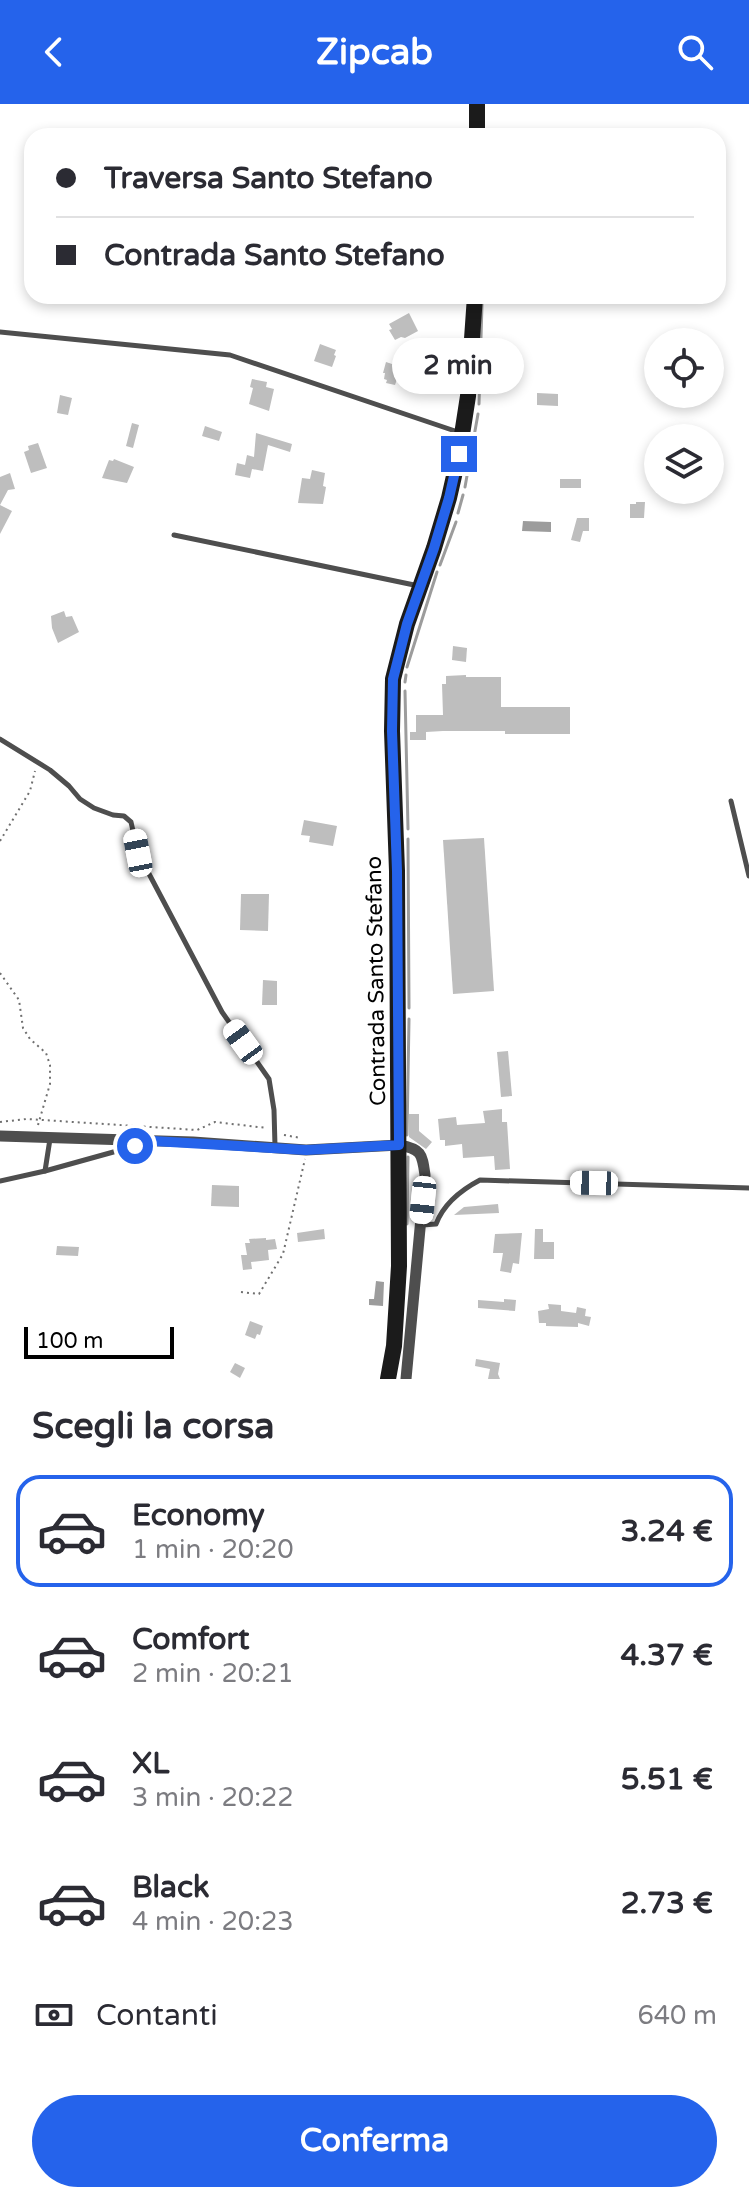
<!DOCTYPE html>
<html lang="it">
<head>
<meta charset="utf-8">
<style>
	body { margin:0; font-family:"Varela Round",sans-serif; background:#f2f2f3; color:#2b2b33; height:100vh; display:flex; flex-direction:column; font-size:30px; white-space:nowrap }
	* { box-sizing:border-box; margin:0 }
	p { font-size:26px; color:#7c7c81 }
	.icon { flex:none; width:44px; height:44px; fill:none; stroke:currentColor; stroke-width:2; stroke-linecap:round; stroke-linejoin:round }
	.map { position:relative; height:1275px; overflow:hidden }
	.sheet { display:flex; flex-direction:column; background:#fff; flex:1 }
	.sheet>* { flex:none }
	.guide { position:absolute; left:24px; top:24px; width:702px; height:176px; border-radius:24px; box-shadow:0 4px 12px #0003; display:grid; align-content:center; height:176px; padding:0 32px; background:#fff }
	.tools { position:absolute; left:644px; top:224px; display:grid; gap:16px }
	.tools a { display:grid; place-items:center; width:80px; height:80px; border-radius:50%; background:#fff; box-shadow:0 4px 12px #0003; font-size:40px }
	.scale { position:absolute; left:24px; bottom:20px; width:150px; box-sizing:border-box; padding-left:8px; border:4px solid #000; border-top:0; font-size:22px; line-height:28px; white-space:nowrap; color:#000; -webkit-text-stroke:6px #fff; paint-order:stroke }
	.end { position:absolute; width:36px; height:36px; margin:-18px; border:10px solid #2563eb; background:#fff; box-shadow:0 0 0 4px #fff }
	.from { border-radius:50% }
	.bubble { position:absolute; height:56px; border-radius:28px; background:#fff; box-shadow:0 4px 12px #0003; font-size:26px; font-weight:700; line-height:56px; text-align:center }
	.car { position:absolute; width:24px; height:48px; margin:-24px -12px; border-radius:10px; box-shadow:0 0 6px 2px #0007; background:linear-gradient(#fff 24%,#345 0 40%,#fff 0 76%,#345 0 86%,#fff 0) }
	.guide b { display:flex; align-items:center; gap:28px; height:76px; font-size:30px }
	.guide b+b { border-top:2px solid #e1e1e2 }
	.guide i { width:20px; height:20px; background:#2b2b33 }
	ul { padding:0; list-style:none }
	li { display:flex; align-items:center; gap:24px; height:112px; margin:0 16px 12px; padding:0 16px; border:4px solid transparent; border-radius:24px }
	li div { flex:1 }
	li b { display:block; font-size:30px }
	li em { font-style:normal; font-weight:700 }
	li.active { border-color:#2563eb }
	li>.icon { width:72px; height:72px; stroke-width:1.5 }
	h2 { padding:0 32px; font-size:36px; line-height:96px }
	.pay { display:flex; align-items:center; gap:20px; height:88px; padding:0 32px; font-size:30px }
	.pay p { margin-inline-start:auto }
	.button { display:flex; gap:16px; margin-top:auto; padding:16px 32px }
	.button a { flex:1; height:92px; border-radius:48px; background:#2563eb; color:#fff; font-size:32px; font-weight:700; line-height:92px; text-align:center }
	header { display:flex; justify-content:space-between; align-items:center; height:104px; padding:0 32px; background:#2563eb; color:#fff; font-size:36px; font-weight:700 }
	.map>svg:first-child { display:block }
	.water { fill:#9c9c9c }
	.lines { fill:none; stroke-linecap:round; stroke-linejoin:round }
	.stream { stroke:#9c9c9c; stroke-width:3 }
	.building { fill:#bebebe }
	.path { stroke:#707070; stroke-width:2; stroke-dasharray:2 4; stroke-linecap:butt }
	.lane { stroke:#4e4e4e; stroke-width:5 }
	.street { stroke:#4e4e4e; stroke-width:11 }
	.secondary { stroke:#1b1b1b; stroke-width:16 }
	.route { stroke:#2563eb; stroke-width:10 }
	.labels { text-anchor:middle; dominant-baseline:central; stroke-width:8; stroke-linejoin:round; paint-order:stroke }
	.street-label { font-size:22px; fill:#000; stroke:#fff }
</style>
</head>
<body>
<header><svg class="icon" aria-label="back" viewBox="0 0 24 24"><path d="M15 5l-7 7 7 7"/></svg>Zipcab<svg class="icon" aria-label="search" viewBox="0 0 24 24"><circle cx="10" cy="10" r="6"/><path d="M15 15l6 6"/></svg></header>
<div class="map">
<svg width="749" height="1275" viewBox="0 0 749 1275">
	<rect width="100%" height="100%" fill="#fff"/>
	<g class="water">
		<polygon points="523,417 551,418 551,428 522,427"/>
		<polygon points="376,1177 384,1178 383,1202 369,1201 369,1195 374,1195"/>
	</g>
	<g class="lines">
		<g class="stream">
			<polyline points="479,300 482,200"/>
			<polyline points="465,383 478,310"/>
			<polyline points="458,409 463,391"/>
			<polyline points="440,461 456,418"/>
			<polyline points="407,563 437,468"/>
			<polyline points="405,578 406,571"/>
			<polyline points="405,587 408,725"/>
			<polyline points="408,735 409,904"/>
			<polyline points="407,1031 409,915"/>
			<polyline points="407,1120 408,1053"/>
		</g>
	</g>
	<g class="building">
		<polygon points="409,209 418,227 405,234 401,233 395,236 389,226 392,225 389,220"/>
		<polygon points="320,240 336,246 334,251 336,252 332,263 314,257"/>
		<polygon points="386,258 401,263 395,281 386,279 387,276 384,275 385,269 383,269"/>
		<polygon points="252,275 267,278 266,283 274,285 269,307 249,300 253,284 250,283"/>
		<polygon points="537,289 558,290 558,302 537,301"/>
		<polygon points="60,291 72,294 68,311 57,309"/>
		<polygon points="132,319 139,321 133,344 126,342"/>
		<polygon points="205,322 222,328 219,337 202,332"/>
		<polygon points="256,329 292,340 290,348 268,341 263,367 252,365 250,374 235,371 237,359 245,361 247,351 254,353"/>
		<polygon points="38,339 47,364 31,369 24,348 29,346 28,342"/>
		<polygon points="114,355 134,363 127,379 102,374 109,356 113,357"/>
		<polygon points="312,366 325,369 323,382 326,383 323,400 298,399 302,374 310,375"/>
		<polygon points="10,369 15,385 8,386 0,401 0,373"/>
		<rect x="560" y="375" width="21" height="9"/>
		<polygon points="636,398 645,398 644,414 630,414 630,400 636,400"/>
		<polygon points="0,401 12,407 0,430"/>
		<polygon points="577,414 589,414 589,427 583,427 580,438 571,436"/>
		<polygon points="64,507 66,513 72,512 79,528 58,539 52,524 51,512"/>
		<polygon points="453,542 467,544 466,558 452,556"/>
		<polygon points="466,571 466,573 501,573 501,603 570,603 570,630 505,630 505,627 443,627 426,628 426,636 410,636 410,628 416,628 416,611 443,611 442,580 446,580 446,572"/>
		<polygon points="304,716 337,722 333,742 309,738 310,732 301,731"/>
		<polygon points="484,734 494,887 453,890 443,736"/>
		<polygon points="241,790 269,790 268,827 240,826"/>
		<polygon points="263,876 277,877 277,901 262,901"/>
		<polygon points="508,947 512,992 501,993 497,948"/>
		<polygon points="502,1005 502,1018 507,1018 510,1065 495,1066 494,1052 463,1054 462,1040 445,1042 445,1036 440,1036 438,1015 456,1013 457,1021 485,1019 483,1007"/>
		<polygon points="409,1010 419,1010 419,1027 432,1038 426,1045 409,1033"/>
		<polygon points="212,1081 239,1082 239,1103 211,1102"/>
		<polygon points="498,1100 499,1109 454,1111 464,1103"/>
		<polygon points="324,1125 325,1135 298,1138 297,1129"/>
		<polygon points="535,1125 543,1125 543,1138 554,1138 554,1155 534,1155"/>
		<polygon points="522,1129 519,1160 513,1159 511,1169 500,1167 503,1149 493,1149 495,1130"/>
		<polygon points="266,1134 266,1136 275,1135 277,1145 268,1146 269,1156 251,1158 252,1165 243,1166 241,1151 247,1151 245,1139 250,1139 249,1135"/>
		<polygon points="57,1142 79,1143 78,1152 56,1151"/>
		<polygon points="504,1195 516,1196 515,1207 478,1204 478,1196 504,1198"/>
		<polygon points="548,1200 561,1201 561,1207 576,1209 577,1203 586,1205 585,1212 591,1213 589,1222 578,1219 578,1223 546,1222 546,1219 539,1219 538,1207 549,1205"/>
		<polygon points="250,1217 263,1222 260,1231 257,1230 255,1235 245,1231"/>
		<polygon points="476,1255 500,1259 498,1270 500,1275 488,1275 490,1265 475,1262"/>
		<polygon points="235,1259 245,1264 240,1274 230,1268"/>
	</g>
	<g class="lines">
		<g class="path">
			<polyline points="0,737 30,687 35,667"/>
			<polyline points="0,869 19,896 23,924 30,935 46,949 50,961 50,980 38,1021"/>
			<polyline points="0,1018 27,1015 197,1026 215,1018 267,1024"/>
			<polyline points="284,1031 301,1034"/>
			<polyline points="241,1188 259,1190 283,1150 305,1055"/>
		</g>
		<g class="lane">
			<polyline points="0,228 230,251 461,329"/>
			<polyline points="174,431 419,482"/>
			<polyline points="0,635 50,666 69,682 80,695 94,704 113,711 124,712 131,718 138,749 222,908 269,975 274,1006 275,1042"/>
			<polyline points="731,697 749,772"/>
			<polyline points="45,1067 50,1035"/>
			<polyline points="0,1077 45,1067 135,1042 136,1039"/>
			<path d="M422 1121 436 1120C444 1099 461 1086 480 1076L749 1084"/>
		</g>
		<path class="street" d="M0 1032 193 1038 306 1046 399 1041C422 1045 422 1050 425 1071L406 1275"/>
		<g class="secondary">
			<polyline points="477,0 477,32"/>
			<polyline points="388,1275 394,1242 399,1162 397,767 392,627 393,575 407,520 434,444 449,394 459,350 468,292 475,192"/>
		</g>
	</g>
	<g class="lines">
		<polyline class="route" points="135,1042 136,1036 306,1046 399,1041 397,767 392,627 393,575 407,520 434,444 449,394 459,350"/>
	</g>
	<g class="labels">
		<g class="street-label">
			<text transform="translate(376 877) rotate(-91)">Contrada Santo Stefano</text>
		</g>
	</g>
</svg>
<div class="tools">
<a><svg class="icon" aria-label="locate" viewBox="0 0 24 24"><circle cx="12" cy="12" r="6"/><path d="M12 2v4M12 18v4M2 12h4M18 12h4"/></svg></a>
<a><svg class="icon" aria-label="layers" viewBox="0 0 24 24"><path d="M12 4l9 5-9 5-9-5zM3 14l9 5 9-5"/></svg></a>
</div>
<div class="scale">100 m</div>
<i class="end from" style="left:135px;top:1042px"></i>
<i class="end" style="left:459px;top:350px"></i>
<div class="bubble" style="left:392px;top:234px;width:132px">2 min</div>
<i class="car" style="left:138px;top:749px;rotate:349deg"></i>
<i class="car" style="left:243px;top:938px;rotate:324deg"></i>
<i class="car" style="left:594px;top:1079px;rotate:271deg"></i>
<i class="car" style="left:423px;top:1096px;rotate:186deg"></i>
<div class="guide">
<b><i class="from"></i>Traversa Santo Stefano</b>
<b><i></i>Contrada Santo Stefano</b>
</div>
</div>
<section class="sheet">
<h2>Scegli la corsa</h2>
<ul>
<li class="active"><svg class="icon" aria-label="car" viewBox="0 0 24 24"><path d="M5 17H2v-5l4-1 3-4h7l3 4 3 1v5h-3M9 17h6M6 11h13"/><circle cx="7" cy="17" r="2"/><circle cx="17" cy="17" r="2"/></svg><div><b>Economy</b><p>1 min · 20:20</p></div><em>3.24 €</em></li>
<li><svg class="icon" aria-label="car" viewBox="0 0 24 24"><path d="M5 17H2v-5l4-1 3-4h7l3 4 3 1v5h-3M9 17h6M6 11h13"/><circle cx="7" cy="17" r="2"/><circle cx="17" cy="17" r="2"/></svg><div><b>Comfort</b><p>2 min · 20:21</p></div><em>4.37 €</em></li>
<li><svg class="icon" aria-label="car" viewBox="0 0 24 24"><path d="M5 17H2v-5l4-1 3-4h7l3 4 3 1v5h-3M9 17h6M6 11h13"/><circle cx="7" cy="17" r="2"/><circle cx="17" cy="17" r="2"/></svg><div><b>XL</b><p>3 min · 20:22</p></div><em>5.51 €</em></li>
<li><svg class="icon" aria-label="car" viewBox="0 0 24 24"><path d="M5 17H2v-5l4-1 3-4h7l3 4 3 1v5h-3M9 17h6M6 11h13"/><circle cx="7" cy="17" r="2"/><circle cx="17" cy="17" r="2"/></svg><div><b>Black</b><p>4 min · 20:23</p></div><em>2.73 €</em></li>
</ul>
<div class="pay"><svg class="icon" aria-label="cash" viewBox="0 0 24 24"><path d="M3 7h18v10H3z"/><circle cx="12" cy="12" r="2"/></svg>Contanti<p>640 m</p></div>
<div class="button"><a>Conferma</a></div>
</section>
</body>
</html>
